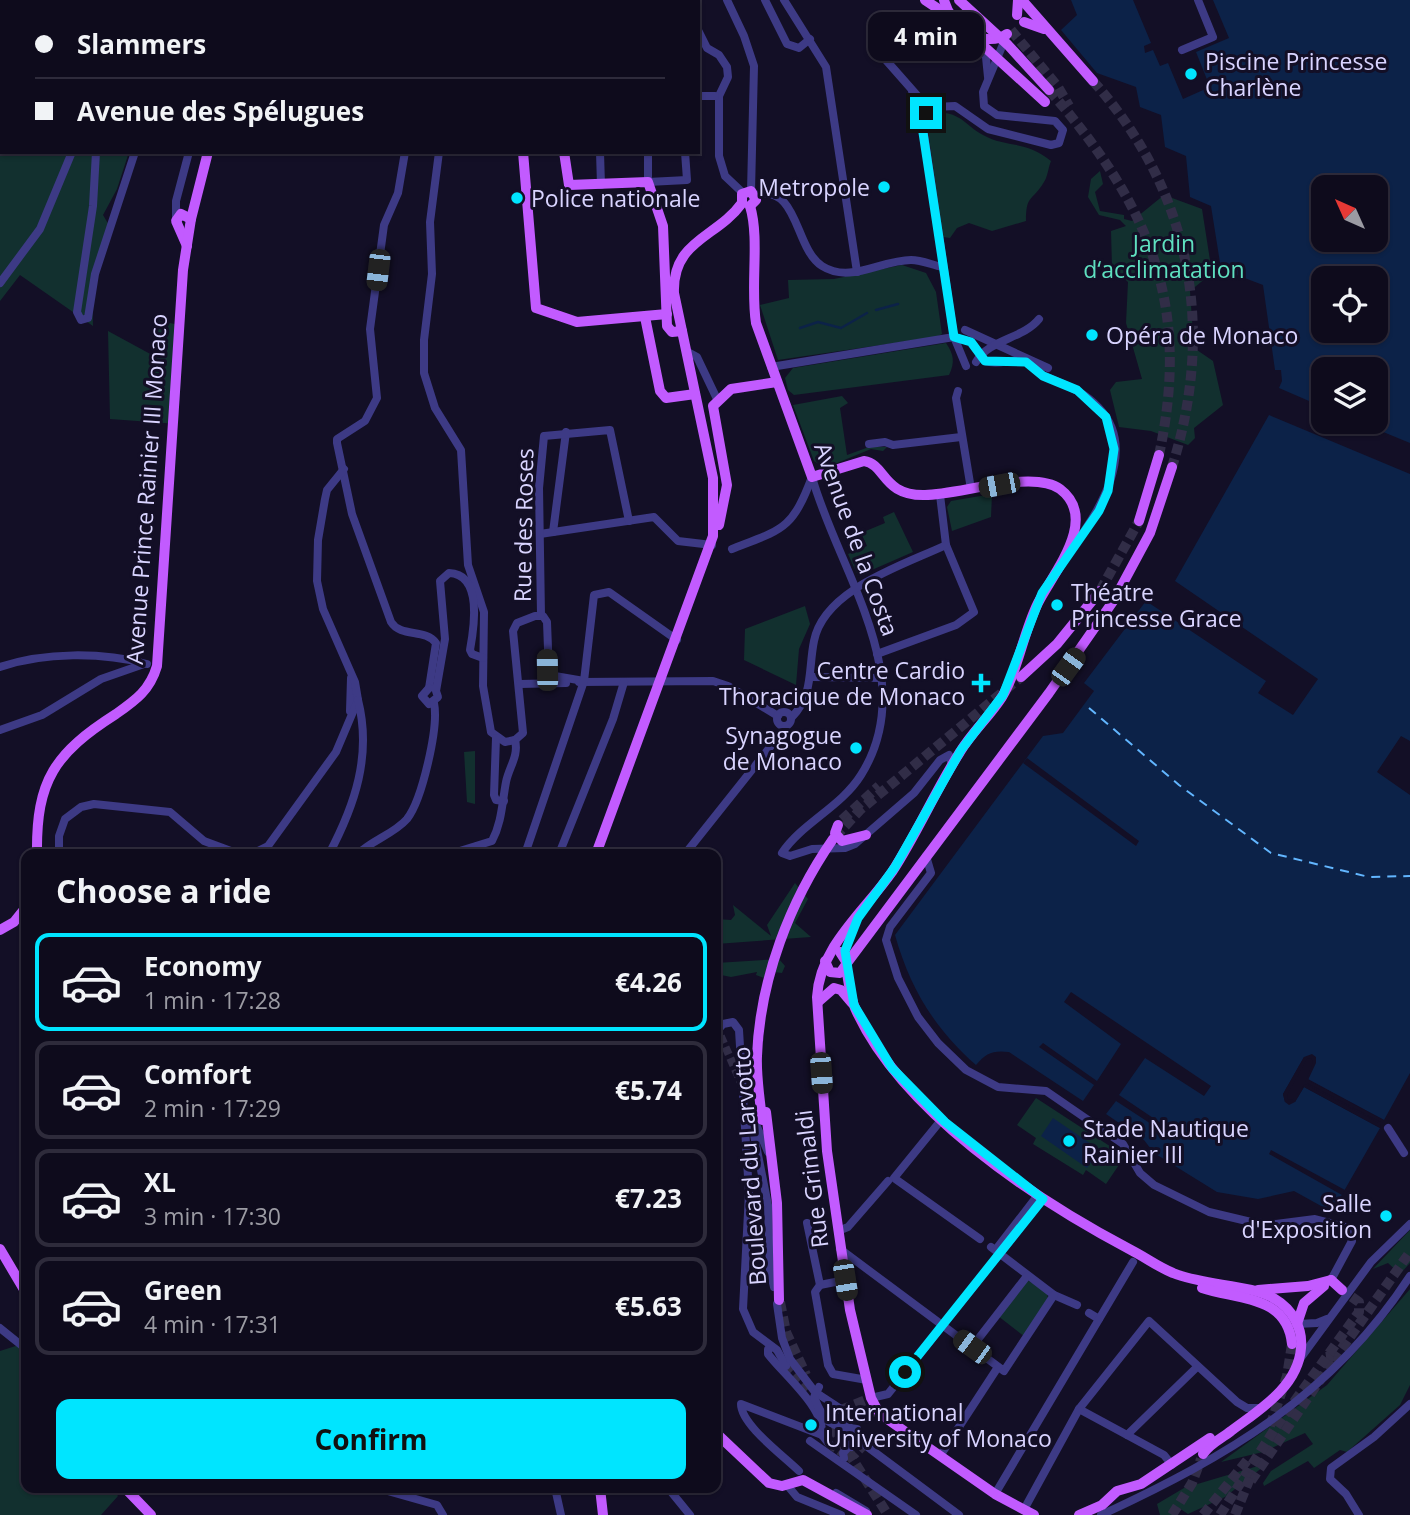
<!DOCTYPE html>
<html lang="en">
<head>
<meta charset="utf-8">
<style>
	body { margin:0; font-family:"Open Sans",sans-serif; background:#1c1929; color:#f1f3f6; height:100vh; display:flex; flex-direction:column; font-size:26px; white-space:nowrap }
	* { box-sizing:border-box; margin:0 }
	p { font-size:23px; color:#9b9ba3 }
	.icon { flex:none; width:38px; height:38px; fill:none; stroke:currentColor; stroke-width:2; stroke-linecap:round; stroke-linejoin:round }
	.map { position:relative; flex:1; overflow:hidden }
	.panel { position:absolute; left:21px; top:849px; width:700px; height:644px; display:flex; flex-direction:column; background:#0e0b1c; border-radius:14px; box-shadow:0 2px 5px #0004,0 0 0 2px #2e2b3b }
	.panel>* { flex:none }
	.hud { position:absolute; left:0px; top:0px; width:700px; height:154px; box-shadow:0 2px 5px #0004,0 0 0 2px #2e2b3b; display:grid; align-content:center; height:154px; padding:0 35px; background:#0e0b1c }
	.needle { width:46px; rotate:315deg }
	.fabs { position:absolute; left:1311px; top:175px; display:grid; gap:14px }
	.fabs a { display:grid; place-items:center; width:77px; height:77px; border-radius:14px; background:#0e0b1c; box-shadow:0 2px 5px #0004,0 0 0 2px #2e2b3b; font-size:35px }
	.end { position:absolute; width:32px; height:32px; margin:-16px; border:9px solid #00e5ff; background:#111; box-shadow:0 0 0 4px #111 }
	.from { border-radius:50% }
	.bubble { position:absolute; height:49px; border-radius:14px; background:#0e0b1c; box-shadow:0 2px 5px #0004,0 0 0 2px #2e2b3b; font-size:23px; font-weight:700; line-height:49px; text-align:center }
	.car { position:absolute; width:21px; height:42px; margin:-21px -10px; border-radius:9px; box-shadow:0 0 5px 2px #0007; background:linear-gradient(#222 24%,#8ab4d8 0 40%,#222 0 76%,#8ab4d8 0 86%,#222 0) }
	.hud b { display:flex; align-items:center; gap:24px; height:66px; font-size:26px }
	.hud b+b { border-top:2px solid #2e2b3b }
	.hud i { width:18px; height:18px; background:#f1f3f6 }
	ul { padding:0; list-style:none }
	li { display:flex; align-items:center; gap:21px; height:98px; margin:0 14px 10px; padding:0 21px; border:4px solid #2e2b3b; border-radius:14px }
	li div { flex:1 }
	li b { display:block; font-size:26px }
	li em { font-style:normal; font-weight:700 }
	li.selected { border-color:#00e5ff }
	li>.icon { width:63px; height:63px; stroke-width:1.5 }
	h2 { padding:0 35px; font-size:32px; line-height:84px }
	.button { display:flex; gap:14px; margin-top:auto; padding:14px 35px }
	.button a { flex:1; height:80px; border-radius:14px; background:#00e5ff; color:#111; font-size:28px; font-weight:700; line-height:80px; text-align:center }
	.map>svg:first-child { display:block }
	.green { fill:#12302f }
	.water { fill:#0c2248; fill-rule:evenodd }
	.pier { fill:#130f26 }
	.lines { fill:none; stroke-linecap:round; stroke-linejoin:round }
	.stream { stroke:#0c2248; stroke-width:2.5 }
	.ferry { stroke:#62b6ff; stroke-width:2; stroke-dasharray:9 7; stroke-linecap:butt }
	.minor-tunnel { stroke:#312d47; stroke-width:8; stroke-dasharray:8 4; stroke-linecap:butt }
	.major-tunnel { stroke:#312d47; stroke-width:10; stroke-dasharray:10 5; stroke-linecap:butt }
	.minor { stroke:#3d3a85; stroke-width:8 }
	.major { stroke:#c25bff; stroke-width:10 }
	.route { stroke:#00e5ff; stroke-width:9 }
	.poi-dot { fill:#00e5ff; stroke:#130f26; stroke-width:2.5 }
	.labels { text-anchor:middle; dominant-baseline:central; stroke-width:6; stroke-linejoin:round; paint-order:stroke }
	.poi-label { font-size:23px; fill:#d9d4ff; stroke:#130f26; text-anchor:start }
	.park-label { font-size:23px; fill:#5fe0c0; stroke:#130f26 }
	.street-label { font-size:23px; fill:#d9d4ff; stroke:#130f26 }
</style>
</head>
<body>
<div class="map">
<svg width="1410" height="1515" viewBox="0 0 1410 1515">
	<rect width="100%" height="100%" fill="#130f26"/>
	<g class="green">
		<polygon points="0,0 81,2 2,2 2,152 129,152 117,189 103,215 110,227 92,275 93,326 20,275 0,301"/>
		<path d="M944 113C961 114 969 128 983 135 1006 148 1026 140 1051 161 1048 168 1048 176 1044 182 1032 202 1026 194 1026 221L992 231 969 223 957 228 950 238 943 237 927 124 935 114Z"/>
		<polygon points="1100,171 1103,184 1095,192 1100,211 1124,215 1124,219 1132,221 1164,195 1202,209 1212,273 1190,291 1194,348 1213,361 1223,405 1194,428 1195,438 1188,445 1151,431 1119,427 1110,390 1116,382 1142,379 1126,323 1128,282 1112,267 1111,231 1126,226 1120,220 1099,215 1088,197 1091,179"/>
		<polygon points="902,265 926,273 936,292 942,334 936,337 778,360 760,305 789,298 788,280 834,279"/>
		<polygon points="156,320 184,326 178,424 110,419 108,331 154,356"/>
		<path d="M946 343C954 355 955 362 949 375L794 395 788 390 785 378 793 368Z"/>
		<polygon points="842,396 848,403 840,408 847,455 869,447 887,447 883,451 871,449 825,468 814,461 793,405"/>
		<polygon points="992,494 991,517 952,531 947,507 951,501"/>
		<polygon points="894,512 913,552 858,576 848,554 867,546 861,533 885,523 883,517"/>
		<polygon points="805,606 810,624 799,649 796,685 744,660 745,629"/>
		<polygon points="475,751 475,804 467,802 464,752"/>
		<polygon points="795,883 808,899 795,923 811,937 716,944 716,919 731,920 735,915 733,905 771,936 767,925"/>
		<polygon points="779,959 785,966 782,973 766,971 764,978 756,975 757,972 731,977 716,974 716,963"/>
		<polygon points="1036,1098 1125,1156 1106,1184 1086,1170 1083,1175 1033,1144 1036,1138 1017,1125"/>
		<polygon points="1410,1230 1410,1263 1400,1274 1388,1263 1373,1269"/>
		<polygon points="1027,1280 1047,1292 1048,1299 1025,1337 998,1316"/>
		<polygon points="1410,1289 1410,1385 1400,1405 1347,1452 1340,1450 1314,1468 1308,1461 1264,1486 1263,1483 1271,1471 1313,1444 1305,1433 1263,1452 1221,1462 1327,1385"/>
		<polygon points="25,1343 26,1488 112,1488 118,1496 101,1515 0,1515 0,1351"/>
		<polygon points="1268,1463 1225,1497 1188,1514 1176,1506 1174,1515 1160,1515 1157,1504 1184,1488"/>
	</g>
	<g class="water">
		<path d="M1071 0H1133L1151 43 1144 46 1145 53 1153 50 1160 66 1168 63 1183 99 1210 87 1196 52 1229 38 1213 0H1410V443L1359 422H1376V369H1323V407L1279 388 1282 381 1281 370H1275L1263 285 1221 269 1211 206 1190 197 1186 156 1165 147 1161 115 1140 107 1136 87 1097 73 1061 30 1077 15ZM1323 187H1376V240H1323ZM1323 278H1376V331H1323Z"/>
		<path d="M1269 415 1410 474V741L1401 736 1377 772 1410 795V1073L1384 1120 1308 1079 1316 1057H1304L1283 1094 1285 1102H1295L1304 1087 1380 1128 1332 1212 1294 1191 1258 1199 1217 1192 1154 1153 1144 1140 1106 1114 1116 1101 1171 1137 1174 1132 1119 1095 1145 1058 1204 1096 1211 1086 1071 992 1064 1002 1121 1044 1097 1081 1043 1043 1039 1047 1094 1085 1083 1101 1009 1052C993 1050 986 1053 976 1065 934 1028 910 988 895 935L1043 736 1063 733 1094 691 1084 683 1146 601 1266 681 1258 693 1293 715 1318 679 1175 581Z"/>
		<polygon points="1053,1118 1100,1150 1087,1168 1041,1136"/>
	</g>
	<g class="pier">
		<polygon points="1027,758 1139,841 1136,846 1023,763"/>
		<polygon points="1312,1054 1316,1057 1316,1063 1308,1080 1384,1120 1382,1123 1305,1082 1313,1062 1311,1058 1307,1059 1287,1095 1288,1100 1293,1099 1305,1084 1381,1124 1380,1128 1304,1087 1295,1102 1289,1105 1285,1102 1283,1094 1304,1057"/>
		<polygon points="1271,1150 1345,1190 1342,1195 1269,1154"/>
	</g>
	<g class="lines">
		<g class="stream">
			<polyline points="876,310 898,304"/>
			<polyline points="800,328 818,322 841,328 867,313"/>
		</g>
		<polyline class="ferry" points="1089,708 1179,785 1271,853 1369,877 1410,876"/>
		<g class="minor-tunnel">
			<polyline points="716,1025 741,1083"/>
			<polyline points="786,1366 810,1390"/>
			<polyline points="829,1444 846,1456 855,1455 865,1445"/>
		</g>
		<g class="major-tunnel">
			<polyline points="1011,30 1058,87 1069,106"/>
			<path d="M1093 81C1191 191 1216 328 1172 467"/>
			<path d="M1049 90C1148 204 1192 302 1159 455"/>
			<polyline points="1100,591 1139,521"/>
			<polyline points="842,820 879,786"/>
			<polyline points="835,837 860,810 1021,677"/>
			<polyline points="780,1302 786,1332 806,1375"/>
			<polyline points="1333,1361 1410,1252"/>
			<polyline points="841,1410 871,1398"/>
			<polyline points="839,1411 830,1408 827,1419 888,1515"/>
			<polyline points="840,1416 878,1411"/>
			<polyline points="1270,1426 1287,1376 1292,1344"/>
			<polyline points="1251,1481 1333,1361 1333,1356 1326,1357"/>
			<polyline points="1172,1515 1192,1483 1201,1459"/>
			<polyline points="1203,1515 1249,1458"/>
			<polyline points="1220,1515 1276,1427 1359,1312 1359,1302 1342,1290"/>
			<polyline points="1235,1515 1252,1473"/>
		</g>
		<g class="minor">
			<polyline points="684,0 684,2"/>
			<polyline points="727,0 744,36 754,66 751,191"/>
			<polyline points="765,0 787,44 799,48 810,39"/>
			<polyline points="784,0 826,67 857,272"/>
			<polyline points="103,2 103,0"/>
			<polyline points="118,2 119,0"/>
			<polyline points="193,2 193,0"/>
			<polyline points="222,2 222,0"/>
			<polyline points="432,2 433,0"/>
			<polyline points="478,2 478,0"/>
			<polyline points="624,2 624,0"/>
			<polyline points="698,30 707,48 719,55 727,67 728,77 719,96 719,156 725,176 743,193"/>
			<polyline points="976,45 986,57 988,77"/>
			<polyline points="1182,50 1213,37 1198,0"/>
			<polyline points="885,59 922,101 935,107"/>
			<polyline points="912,91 923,118"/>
			<polyline points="698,96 715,96"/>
			<polyline points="96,152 93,206 77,312 81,320 88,318 95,274 135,152"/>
			<path d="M405 152 398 193 384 225 370 329 377 398 365 421 337 439V443L352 514 391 622C401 638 425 628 436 643L429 688"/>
			<polyline points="439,152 430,222 432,274 424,340 424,373 435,408 461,450 468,565 484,612 483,686 491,732 505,742 515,740 523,733 513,631 517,623 535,616 543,616 547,622 549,675 584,681"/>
			<polyline points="600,152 601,185"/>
			<polyline points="648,152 648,182 687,180 685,152"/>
			<path d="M756 195C799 184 794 248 822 266 850 284 881 260 911 260 922 260 932 265 942 267"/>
			<polyline points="176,221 176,201 189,152"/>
			<polyline points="0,283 40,229 72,152"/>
			<polyline points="965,330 1048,368"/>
			<polyline points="686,351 697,357 717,399"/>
			<path d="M976 362C989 339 1023 339 1039 319"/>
			<polyline points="966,366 954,337 922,120 935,107 955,106 988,129 1051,145 1059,143 1063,130 1055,121 997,115 984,106 983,92 1006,37"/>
			<path d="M771 367 954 337 971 342 985 361C999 366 1015 357 1028 362 1035 366 1037 373 1044 376 1065 385 1084 391 1099 408 1139 450 1098 514 1071 549"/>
			<polyline points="958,391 956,398 970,483"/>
			<polyline points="869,444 885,442 893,445 961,437"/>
			<path d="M812 477C838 571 922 678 861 775 841 807 802 823 782 853L790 856 812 849 845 848 855 844 914 793 940 760 949 755 952 765"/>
			<polyline points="553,532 566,432"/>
			<polyline points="540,534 654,517 678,541 712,545"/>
			<path d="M732 549C783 529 792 530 812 477"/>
			<polyline points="541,615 539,488 544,436 610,430 629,521"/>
			<polyline points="877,654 956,625 974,612 946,545 940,495"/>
			<path d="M0 667C44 652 102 652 147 664"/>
			<polyline points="812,677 881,678"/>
			<polyline points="579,682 713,681 728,686 778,716"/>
			<polyline points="520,684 566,683"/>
			<path d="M429 688 422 696 429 704 438 697 436 691 445 639 440 581 449 573C483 574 474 628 470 650L472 654 483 658"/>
			<polyline points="350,711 351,678"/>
			<circle cx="784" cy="719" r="7"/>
			<path d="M792 717C814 694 808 670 814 641 824 589 904 565 946 545"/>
			<polyline points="0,730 42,715 101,679 144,664"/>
			<polyline points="496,738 494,795 496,800 504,801"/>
			<polyline points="59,854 59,836 65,819 81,807 94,804 170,812 204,841 239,854"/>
			<polyline points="252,854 268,846 336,752 358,700 355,682 323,609 317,581 318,540 325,499 327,490 344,469"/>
			<path d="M329 854C355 805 372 755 358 700"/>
			<path d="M358 854C372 840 394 834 407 819 422 800 439 727 434 703"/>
			<path d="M450 854 492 841C502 822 502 803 506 782 509 767 519 756 515 740"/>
			<polyline points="525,854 584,681 594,595 609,592 677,640"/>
			<polyline points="559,854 613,719 624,682"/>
			<polyline points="685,854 786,727"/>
			<polyline points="926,856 931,873 890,927 886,940 898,978 918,1017 938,1043 966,1070 998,1087 1046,1091 1123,1144 1140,1173 1154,1185 1209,1212 1251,1222 1276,1224 1315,1219 1346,1227 1352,1241 1331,1280"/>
			<polyline points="716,1104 716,1032 723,1024 733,1022 739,1030 749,1193 743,1309 753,1332 777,1350 786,1366"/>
			<polyline points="750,1115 768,1205 770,1270 774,1287"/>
			<polyline points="942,1119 894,1178 980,1239"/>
			<polyline points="755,1122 768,1152"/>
			<polyline points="1388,1128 1404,1153"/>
			<polyline points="807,1223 820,1285"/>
			<polyline points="838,1231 848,1227 888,1181"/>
			<polyline points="991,1247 1054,1295 1077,1305"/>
			<polyline points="997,1248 1038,1195"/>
			<polyline points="840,1249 1004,1371 1054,1295"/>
			<polyline points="845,1280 820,1285 815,1292 828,1365 833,1374 867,1380"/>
			<polyline points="777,1304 782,1338 790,1359 815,1392 841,1409 855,1440 851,1447"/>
			<polyline points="1089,1313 1099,1319"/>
			<polyline points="1297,1324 1317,1323 1327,1319"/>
			<polyline points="0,1328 26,1349"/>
			<path d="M772 1347 768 1349V1354C783 1374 825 1408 822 1435"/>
			<polyline points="972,1347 1027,1276"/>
			<polyline points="1300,1359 1371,1262 1410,1224"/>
			<path d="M819 1387 814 1397C825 1424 829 1426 857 1429"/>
			<polyline points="871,1398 888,1394 1043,1199"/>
			<polyline points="1079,1409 1164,1455 1172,1465"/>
			<polyline points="822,1435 829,1444"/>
			<polyline points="1127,1435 1197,1367"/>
			<polyline points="810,1441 916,1515"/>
			<polyline points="865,1445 959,1515"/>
			<polyline points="940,1456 998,1367"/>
			<polyline points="844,1458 843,1453 859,1435"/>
			<path d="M799 1471C784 1456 741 1425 741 1404L822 1435"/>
			<polyline points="787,1485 797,1497 841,1515"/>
			<polyline points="377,1488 437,1505 443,1515"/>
			<polyline points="555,1488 561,1515"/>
			<polyline points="668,1488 690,1515"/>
			<polyline points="998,1489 1133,1262"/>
			<polyline points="836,1493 866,1511"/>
			<polyline points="1027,1504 1079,1409 1149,1321 1237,1402 1247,1408 1262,1408"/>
			<path d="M1101 1515C1228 1456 1332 1396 1410 1276"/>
			<polyline points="1359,1515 1346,1494 1330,1479 1331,1468 1374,1437 1410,1404"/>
		</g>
		<g class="major">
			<polyline points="508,0 509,2"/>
			<polyline points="925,0 952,18"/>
			<path d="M944 0C950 25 983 50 1007 34"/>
			<polyline points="959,0 1008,45 1049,90"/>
			<polyline points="1022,0 1093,81"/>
			<polyline points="273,2 274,0"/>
			<polyline points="343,2 344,0"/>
			<polyline points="355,2 356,0"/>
			<polyline points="559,2 559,0"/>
			<polyline points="1017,15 1018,0"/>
			<polyline points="1024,22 1044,29"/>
			<polyline points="966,30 1045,102"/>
			<polyline points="523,152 536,308 577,322 667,314"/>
			<polyline points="564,152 569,185 648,182 663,226 667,326 672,332 682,331"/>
			<polyline points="742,203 742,194 751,191 756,200 750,206"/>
			<path d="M750 206C760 239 750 286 756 323L812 477 864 461C886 464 882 496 925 495 959 495 1033 469 1060 489 1100 519 1053 573 1038 603 1023 633 1019 668 1002 697 990 716 972 732 960 752 935 791 917 834 892 872 864 912 820 946 817 997L827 1151 850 1310 871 1398 878 1411 890 1421 995 1494 1034 1515"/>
			<polyline points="187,246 176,221 181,214 191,219"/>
			<polyline points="645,317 660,391 666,398 695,394"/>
			<polyline points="1139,521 1159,455"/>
			<polyline points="719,525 727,485 713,406 731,389 777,382"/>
			<polyline points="1021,677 1057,644 1100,591"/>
			<polyline points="838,825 835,833 842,841 866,835"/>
			<path d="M37 854C36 780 55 753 116 714 136 700 150 690 157 666L183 270 191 219 208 152"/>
			<path d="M596 854 713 536V478L674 293C672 240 717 238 742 203"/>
			<polyline points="0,930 14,922 26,907"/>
			<polyline points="825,961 830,972 840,973 847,963 840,952"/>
			<polyline points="847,963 1049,693 1114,600 1150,533 1172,467"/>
			<path d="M846 966C848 980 850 996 855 1008 900 1110 1034 1199 1131 1250 1145 1257 1158 1267 1173 1273 1203 1286 1251 1284 1275 1299 1292 1309 1303 1328 1301 1348 1298 1387 1259 1410 1231 1431 1221 1439 1210 1443 1203 1454"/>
			<polyline points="818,1002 834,988 841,990 852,1003"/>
			<polyline points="766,1112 777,1203 779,1300"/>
			<path d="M762 1120C760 1099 756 1077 757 1056 760 979 790 901 833 839"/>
			<polyline points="0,1249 26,1293"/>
			<polyline points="1331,1280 1342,1290"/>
			<path d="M1202 1288C1238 1300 1287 1295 1292 1344"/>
			<polyline points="1258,1290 1308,1286 1331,1280"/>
			<polyline points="1297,1324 1304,1303 1324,1286"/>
			<polyline points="716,1433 769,1483 782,1486 803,1480 867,1515"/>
			<polyline points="125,1488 151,1515"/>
			<polyline points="600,1488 603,1515"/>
			<polyline points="1079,1515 1102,1505 1117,1491 1141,1484 1210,1438"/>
		</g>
	</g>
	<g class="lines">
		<polyline class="route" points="905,1372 1043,1199 945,1122 892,1068 854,1005 845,951 858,918 895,867 961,750 1003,695 1042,593 1099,511 1108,491 1114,449 1106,417 1077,390 1043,376 1026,362 985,361 971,342 954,337 922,126 926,113"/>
	</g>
	<g class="poi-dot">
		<circle cx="1191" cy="74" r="7"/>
		<circle cx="884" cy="187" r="7"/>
		<circle cx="517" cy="198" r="7"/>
		<circle cx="1092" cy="335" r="7"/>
		<circle cx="1057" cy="605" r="7"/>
		<path d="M977.5 672.5h7v7h7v7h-7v7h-7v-7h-7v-7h7z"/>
		<circle cx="856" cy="748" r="7"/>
		<circle cx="1069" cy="1141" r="7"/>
		<circle cx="1386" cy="1216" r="7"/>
		<circle cx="811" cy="1425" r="7"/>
	</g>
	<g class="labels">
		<g class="poi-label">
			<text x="1205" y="61">Piscine Princesse<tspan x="1205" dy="26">Charlène</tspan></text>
			<text x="870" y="187" text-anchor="end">Metropole</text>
			<text x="531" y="198">Police nationale</text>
			<text x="1106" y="335">Opéra de Monaco</text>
			<text x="1071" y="592">Théatre<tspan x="1071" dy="26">Princesse Grace</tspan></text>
			<text x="965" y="670" text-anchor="end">Centre Cardio<tspan x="965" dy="26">Thoracique de Monaco</tspan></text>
			<text x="842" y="735" text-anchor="end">Synagogue<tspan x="842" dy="26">de Monaco</tspan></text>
			<text x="1083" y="1128">Stade Nautique<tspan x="1083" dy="26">Rainier III</tspan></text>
			<text x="1372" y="1203" text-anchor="end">Salle<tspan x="1372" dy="26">d'Exposition</tspan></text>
			<text x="825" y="1412">International<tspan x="825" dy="26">University of Monaco</tspan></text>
		</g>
		<g class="park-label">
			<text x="1164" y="243">Jardin<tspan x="1164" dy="26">d‘acclimatation</tspan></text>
		</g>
		<g class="street-label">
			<text transform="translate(146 489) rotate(-86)">Avenue Prince Rainier III Monaco</text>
			<text transform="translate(523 525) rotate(-89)">Rue des Roses</text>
			<text transform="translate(857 539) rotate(70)">Avenue de la Costa</text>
			<text transform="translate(749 1166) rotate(-94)">Boulevard du Larvotto</text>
			<text transform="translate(811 1179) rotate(-97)">Rue Grimaldi</text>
		</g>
	</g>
</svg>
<div class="fabs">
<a><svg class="needle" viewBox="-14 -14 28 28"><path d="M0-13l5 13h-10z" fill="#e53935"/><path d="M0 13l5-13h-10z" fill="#9b9ba3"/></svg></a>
<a><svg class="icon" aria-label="locate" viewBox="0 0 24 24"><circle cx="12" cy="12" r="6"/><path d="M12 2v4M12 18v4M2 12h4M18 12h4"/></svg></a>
<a><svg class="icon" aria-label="layers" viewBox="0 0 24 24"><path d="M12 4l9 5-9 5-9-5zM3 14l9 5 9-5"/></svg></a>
</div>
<i class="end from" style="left:905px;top:1372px"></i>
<i class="end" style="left:926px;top:113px"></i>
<div class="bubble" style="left:868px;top:12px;width:116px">4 min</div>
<i class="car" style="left:378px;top:270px;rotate:187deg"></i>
<i class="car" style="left:999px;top:485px;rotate:259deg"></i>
<i class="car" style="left:1068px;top:667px;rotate:36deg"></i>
<i class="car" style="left:547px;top:670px;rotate:359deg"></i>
<i class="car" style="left:821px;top:1073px;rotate:176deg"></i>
<i class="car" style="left:845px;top:1280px;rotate:171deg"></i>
<i class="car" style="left:972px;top:1347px;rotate:306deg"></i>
<div class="hud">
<b><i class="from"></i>Slammers</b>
<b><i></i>Avenue des Spélugues</b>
</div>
<section class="panel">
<h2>Choose a ride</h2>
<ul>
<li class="selected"><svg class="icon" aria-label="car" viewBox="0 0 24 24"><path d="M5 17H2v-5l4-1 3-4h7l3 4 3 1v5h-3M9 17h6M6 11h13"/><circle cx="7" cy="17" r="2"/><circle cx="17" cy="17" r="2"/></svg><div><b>Economy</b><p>1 min · 17:28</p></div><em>€4.26</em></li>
<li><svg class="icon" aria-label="car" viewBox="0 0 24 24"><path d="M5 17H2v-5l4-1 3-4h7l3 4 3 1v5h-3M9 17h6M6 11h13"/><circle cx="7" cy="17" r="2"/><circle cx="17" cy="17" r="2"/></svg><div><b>Comfort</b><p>2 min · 17:29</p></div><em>€5.74</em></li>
<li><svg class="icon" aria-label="car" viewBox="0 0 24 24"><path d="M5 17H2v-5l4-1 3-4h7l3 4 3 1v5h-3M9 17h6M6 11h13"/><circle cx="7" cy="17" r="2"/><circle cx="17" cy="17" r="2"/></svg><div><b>XL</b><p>3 min · 17:30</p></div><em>€7.23</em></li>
<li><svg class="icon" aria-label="car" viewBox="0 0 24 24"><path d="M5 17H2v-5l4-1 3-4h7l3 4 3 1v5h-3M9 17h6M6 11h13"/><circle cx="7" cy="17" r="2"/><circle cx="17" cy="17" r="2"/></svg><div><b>Green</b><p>4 min · 17:31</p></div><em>€5.63</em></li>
</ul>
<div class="button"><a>Confirm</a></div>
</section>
</div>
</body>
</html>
